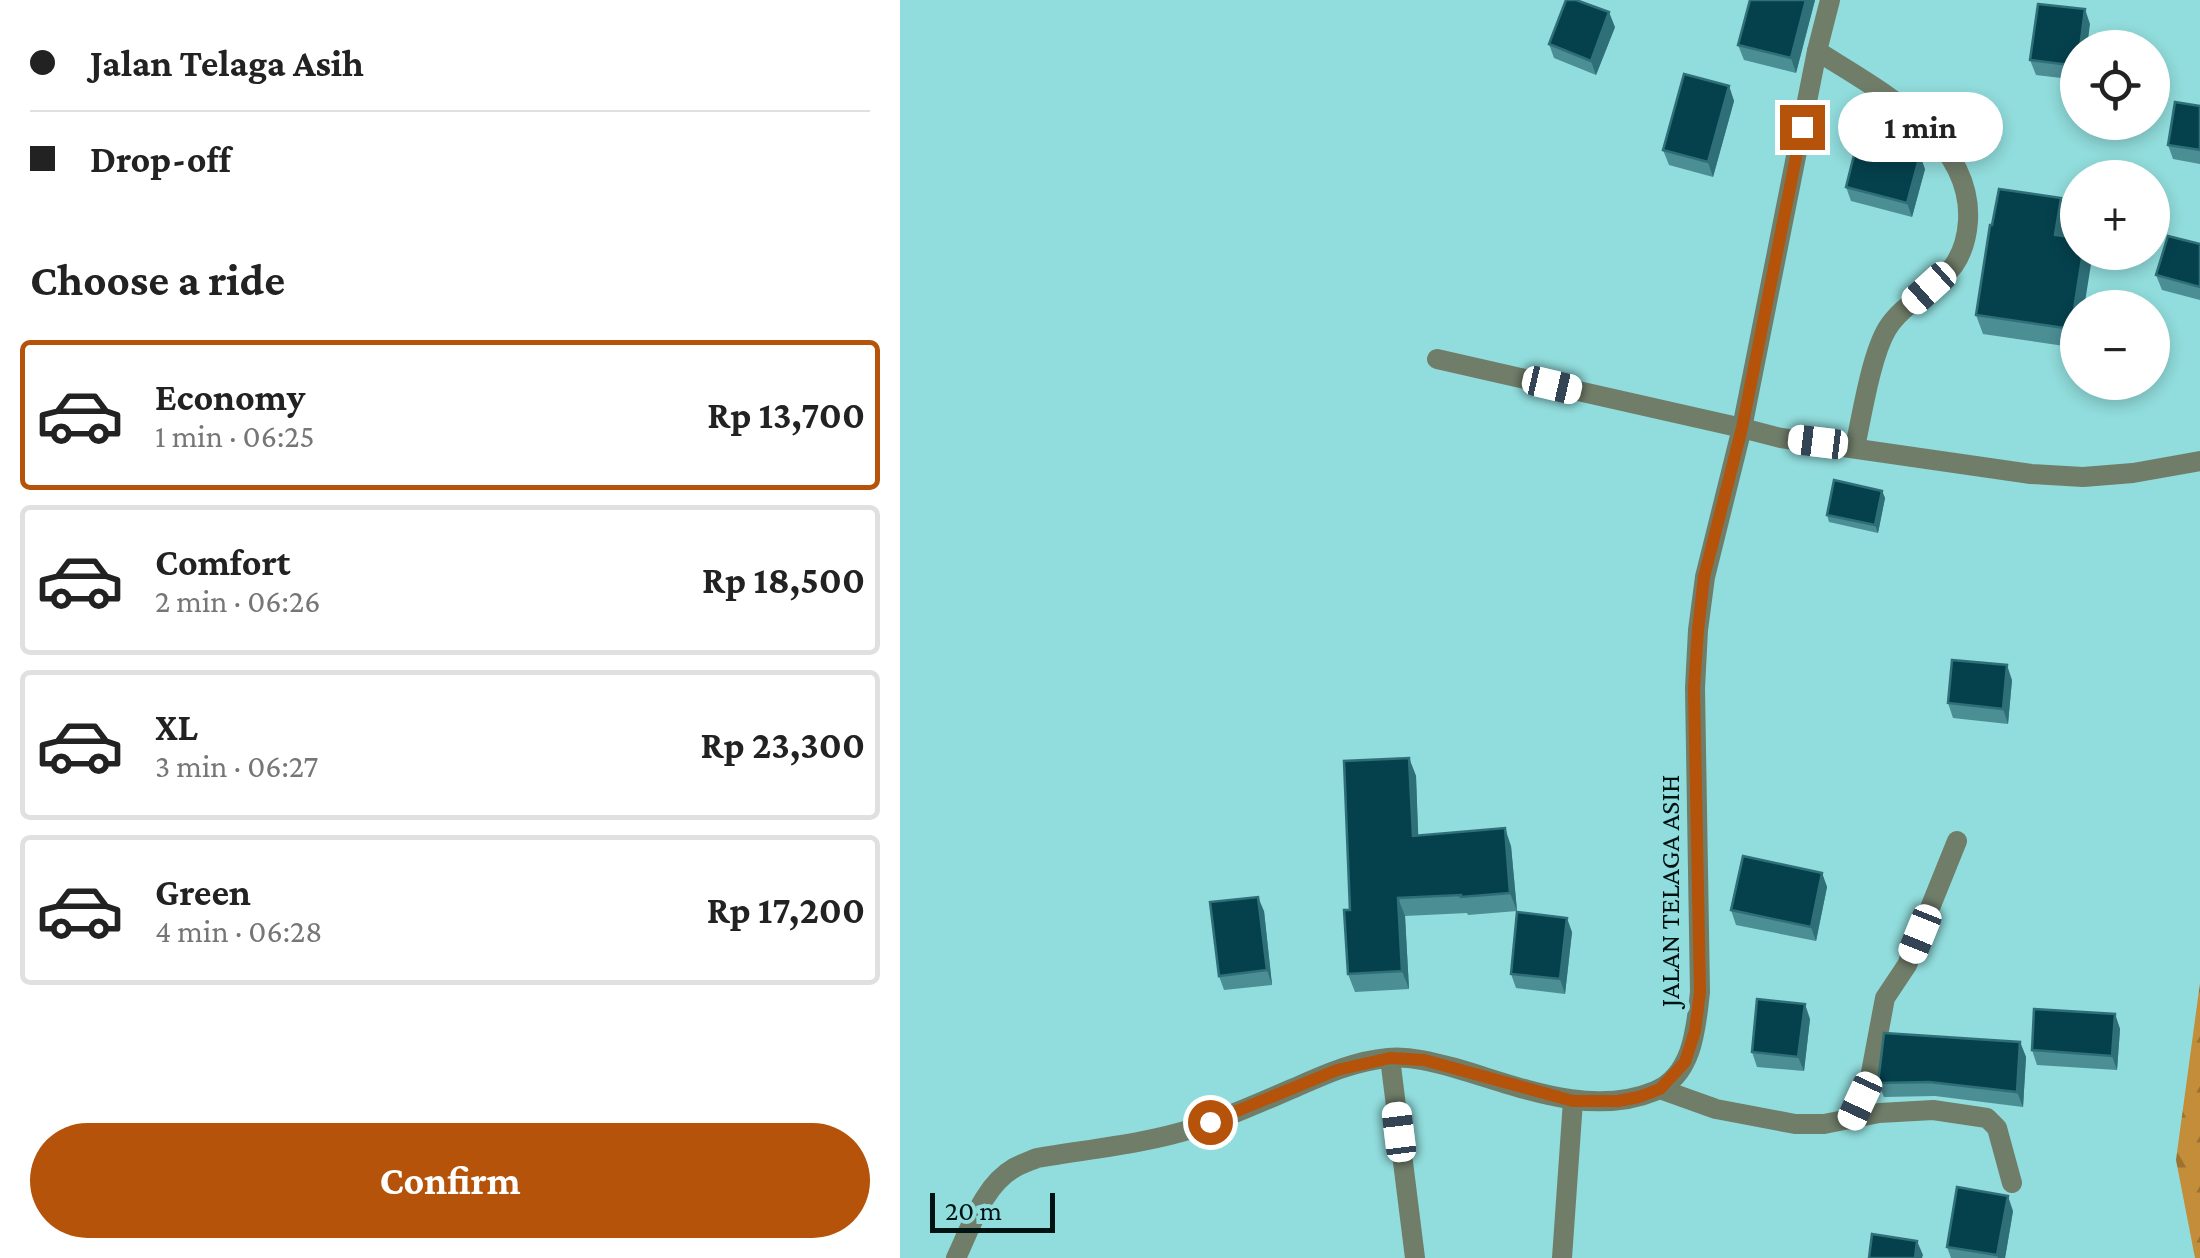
<!DOCTYPE html>
<html lang="en">
<head>
<meta charset="utf-8">
<style>
	body { margin:0; font-family:"Crimson Pro",serif; background:#f6f6f6; color:#222; height:100vh; display:flex; flex-direction:column; font-size:38px; white-space:nowrap }
	* { box-sizing:border-box; margin:0 }
	p { font-size:32px; color:#767676 }
	.icon { flex:none; width:55px; height:55px; fill:none; stroke:currentColor; stroke-width:2; stroke-linecap:round; stroke-linejoin:round }
	.map { position:relative; flex:1; overflow:hidden }
	.details { display:flex; flex-direction:column; background:#fff; width:900px }
	.details>* { flex:none }
	.top-card { display:grid; align-content:center; height:220px; padding:0 30px; background:#fff }
	.buttons { position:absolute; left:1160px; top:30px; display:grid; gap:20px }
	.buttons a { display:grid; place-items:center; width:110px; height:110px; border-radius:50%; background:#fff; box-shadow:0 5px 15px #0003; font-size:50px }
	.scale { position:absolute; left:30px; bottom:25px; width:125px; box-sizing:border-box; padding-left:10px; border:5px solid #001313; border-top:0; font-size:28px; line-height:35px; white-space:nowrap; color:#001313; -webkit-text-stroke:8px #91dcdc; paint-order:stroke }
	.end { position:absolute; width:45px; height:45px; margin:-22px; border:12px solid #b45309; background:#fff; box-shadow:0 0 0 5px #fff }
	.from { border-radius:50% }
	.bubble { position:absolute; height:70px; border-radius:35px; background:#fff; box-shadow:0 5px 15px #0003; font-size:32px; font-weight:700; line-height:70px; text-align:center }
	.car { position:absolute; width:30px; height:60px; margin:-30px -15px; border-radius:12px; box-shadow:0 0 8px 2px #0007; background:linear-gradient(#fff 24%,#345 0 40%,#fff 0 76%,#345 0 86%,#fff 0) }
	.top-card b { display:flex; align-items:center; gap:35px; height:95px; font-size:38px }
	.top-card b+b { border-top:2px solid #e0e0e0 }
	.top-card i { width:25px; height:25px; background:#222 }
	ul { padding:0; list-style:none }
	li { display:flex; align-items:center; gap:30px; height:150px; margin:0 20px 15px; padding:0 10px; border:5px solid #e0e0e0; border-radius:10px }
	li div { flex:1 }
	li b { display:block; font-size:38px }
	li em { font-style:normal; font-weight:700 }
	li.current { border-color:#b45309 }
	li>.icon { width:90px; height:90px; stroke-width:1.5 }
	h2 { padding:0 30px; font-size:45px; line-height:120px }
	.primary-button { display:flex; gap:20px; margin-top:auto; padding:20px 30px }
	.primary-button a { flex:1; height:115px; border-radius:60px; background:#b45309; color:#fff; font-size:40px; font-weight:700; line-height:115px; text-align:center }
	main { display:flex; flex:1; min-height:0 }
	.map>svg:first-child { display:block }
	.forest { fill:url(#forest-firs) }
	.lines { fill:none; stroke-linecap:round; stroke-linejoin:round }
	.minor { stroke:#707d69; stroke-width:20 }
	.tertiary { stroke:#707d69; stroke-width:20 }
	.wall { fill:#4b8e94 }
	.shaded-wall { fill:#2f7078 }
	.building { fill:#05414d; stroke:#2f7078; stroke-width:2.5 }
	.route { stroke:#b45309; stroke-width:12 }
	.labels { text-anchor:middle; dominant-baseline:central; stroke-width:10; stroke-linejoin:round; paint-order:stroke }
	.street-label { font-size:28px; fill:#001313; stroke:#91dcdc }
</style>
</head>
<body>
<main>
<section class="details">
<div class="top-card">
<b><i class="from"></i>Jalan Telaga Asih</b>
<b><i></i>Drop-off</b>
</div>
<h2>Choose a ride</h2>
<ul>
<li class="current"><svg class="icon" aria-label="car" viewBox="0 0 24 24"><path d="M5 17H2v-5l4-1 3-4h7l3 4 3 1v5h-3M9 17h6M6 11h13"/><circle cx="7" cy="17" r="2"/><circle cx="17" cy="17" r="2"/></svg><div><b>Economy</b><p>1 min · 06:25</p></div><em>Rp 13,700</em></li>
<li><svg class="icon" aria-label="car" viewBox="0 0 24 24"><path d="M5 17H2v-5l4-1 3-4h7l3 4 3 1v5h-3M9 17h6M6 11h13"/><circle cx="7" cy="17" r="2"/><circle cx="17" cy="17" r="2"/></svg><div><b>Comfort</b><p>2 min · 06:26</p></div><em>Rp 18,500</em></li>
<li><svg class="icon" aria-label="car" viewBox="0 0 24 24"><path d="M5 17H2v-5l4-1 3-4h7l3 4 3 1v5h-3M9 17h6M6 11h13"/><circle cx="7" cy="17" r="2"/><circle cx="17" cy="17" r="2"/></svg><div><b>XL</b><p>3 min · 06:27</p></div><em>Rp 23,300</em></li>
<li><svg class="icon" aria-label="car" viewBox="0 0 24 24"><path d="M5 17H2v-5l4-1 3-4h7l3 4 3 1v5h-3M9 17h6M6 11h13"/><circle cx="7" cy="17" r="2"/><circle cx="17" cy="17" r="2"/></svg><div><b>Green</b><p>4 min · 06:28</p></div><em>Rp 17,200</em></li>
</ul>
<div class="primary-button"><a>Confirm</a></div>
</section>
<div class="map">
<svg width="1300" height="1258" viewBox="0 0 1300 1258">
	<defs>
		<pattern id="forest-firs" width="22" height="20" patternUnits="userSpaceOnUse" patternTransform="scale(2.5)"><rect width="22" height="20" fill="#c38d39"/><path d="M5 1l3.5 6h-7zM16 11l3.5 6h-7z" fill="#9c722f"/></pattern>
	</defs>
	<rect width="100%" height="100%" fill="#91dcdc"/>
	<polygon class="forest" points="1300,983 1300,1258 1295,1258 1276,1160"/>
	<g class="lines">
		<g class="minor">
			<path d="M917 51C977 89 1073 138 1068 221 1067 236 1063 252 1054 265 1036 289 1003 303 987 329 971 356 962 415 955 447"/>
			<polyline points="537,359 842,428 917,51 930,0"/>
			<polyline points="490,1058 515,1258"/>
			<polyline points="760,1089 816,1109 895,1124 924,1124 979,1113 1033,1110 1087,1118 1097,1128 1112,1183"/>
			<polyline points="952,1120 969,1083 985,998 1007,965 1057,841"/>
			<polyline points="662,1258 673,1101"/>
		</g>
		<path class="tertiary" d="M56 1258C71 1227 83 1186 114 1168 121 1164 130 1161 137 1158 189 1149 245 1144 295 1128 328 1117 361 1102 394 1088 424 1075 454 1061 488 1058 510 1056 533 1062 555 1068 618 1086 690 1118 755 1091 793 1075 796 1028 800 992L795 688 798 630 805 577 842 428 881 438 1131 474 1183 477 1233 473 1300 461"/>
	</g>
	<g class="wall">
		<polygon points="915,0 896,73 844,60 838,45 863,1"/>
		<polygon points="1190,24 1178,48 1178,80 1136,75 1130,60"/>
		<polygon points="715,27 696,75 654,58 649,44"/>
		<polygon points="829,86 834,101 813,177 769,165 763,150"/>
		<polygon points="1300,106 1300,164 1273,159 1268,145"/>
		<polygon points="1025,169 1012,217 951,201 946,187"/>
		<polygon points="1168,217 1165,236 1183,252 1190,252 1192,258 1178,308 1178,348 1083,334 1076,315"/>
		<polygon points="1300,244 1300,300 1262,290 1256,275"/>
		<polygon points="982,491 985,498 978,533 929,522 927,515"/>
		<polygon points="1112,680 1108,724 1053,718 1048,703"/>
		<polygon points="509,758 516,776 518,836 611,846 617,911 568,915 567,913 505,916 509,989 455,992 448,974 450,910"/>
		<polygon points="922,873 927,887 916,941 836,925 831,910"/>
		<polygon points="364,911 372,985 324,990 319,976"/>
		<polygon points="672,932 665,994 616,988 611,974"/>
		<polygon points="1215,1014 1220,1029 1217,1070 1137,1065 1132,1050"/>
		<polygon points="910,1019 904,1071 857,1067 852,1052"/>
		<polygon points="1120,1042 1126,1057 1123,1107 1035,1096 984,1097 978,1083"/>
		<polygon points="1113,1211 1105,1258 1051,1258 1047,1247"/>
	</g>
	<g class="shaded-wall">
		<polygon points="906,0 915,0 896,73 891,58"/>
		<polygon points="1185,9 1190,24 1187,48 1180,48"/>
		<polygon points="709,12 715,27 696,75 691,61"/>
		<polygon points="829,86 834,101 813,177 808,162"/>
		<polygon points="1020,155 1025,169 1012,217 1007,203"/>
		<polygon points="1161,198 1168,217 1162,253 1155,235"/>
		<polygon points="1183,252 1190,252 1192,258 1184,308 1178,308 1178,346 1171,329"/>
		<polygon points="982,491 985,498 978,533 975,525"/>
		<polygon points="1107,665 1112,680 1108,724 1103,709"/>
		<polygon points="509,758 516,776 519,855 513,836"/>
		<polygon points="605,828 611,846 617,911 610,893"/>
		<polygon points="922,873 927,887 916,941 911,927"/>
		<polygon points="358,897 364,911 372,985 367,970"/>
		<polygon points="498,898 505,916 509,989 502,971"/>
		<polygon points="667,918 672,932 665,994 660,979"/>
		<polygon points="905,1004 910,1019 904,1071 898,1057"/>
		<polygon points="1215,1014 1220,1029 1217,1070 1212,1056"/>
		<polygon points="1120,1042 1126,1057 1123,1107 1117,1092"/>
		<polygon points="1108,1196 1113,1211 1105,1258 1098,1258 1097,1255"/>
		<polygon points="1017,1241 1023,1255 1022,1258 1015,1258"/>
	</g>
	<g class="building">
		<polygon points="666,0 676,0 709,12 691,61 649,44"/>
		<polygon points="850,0 906,0 891,58 838,45"/>
		<polygon points="1138,4 1185,9 1180,48 1178,48 1178,66 1130,60"/>
		<polygon points="784,74 829,86 808,162 763,150"/>
		<polygon points="1275,102 1300,106 1300,150 1268,145"/>
		<polygon points="958,139 1020,155 1007,203 946,187"/>
		<polygon points="1099,189 1161,198 1155,235 1178,238 1178,252 1183,252 1171,329 1076,315 1090,225 1092,225"/>
		<polygon points="1268,236 1300,244 1300,287 1256,275"/>
		<polygon points="934,480 982,491 975,525 927,515"/>
		<polygon points="1052,660 1107,665 1103,709 1048,703"/>
		<polygon points="509,758 513,836 605,828 610,893 561,897 561,895 498,898 502,971 448,974 444,910 450,910 444,761"/>
		<polygon points="843,856 922,873 911,927 831,910"/>
		<polygon points="358,897 367,970 319,976 310,902"/>
		<polygon points="617,912 667,918 660,979 611,974"/>
		<polygon points="857,999 905,1004 898,1057 852,1052"/>
		<polygon points="1134,1009 1215,1014 1212,1056 1132,1050"/>
		<polygon points="984,1033 1120,1042 1117,1092 1029,1082 978,1083"/>
		<polygon points="1057,1187 1108,1196 1097,1255 1047,1247"/>
		<polygon points="972,1234 1017,1241 1015,1258 969,1258"/>
	</g>
	<g class="lines">
		<polyline class="route" points="310,1122 437,1070 490,1058 524,1060 673,1101 718,1101 739,1097 760,1089 785,1062 795,1031 800,992 794,688 798,630 804,577 842,428 902,127"/>
	</g>
	<g class="labels">
		<g class="street-label">
			<text transform="translate(769 891) rotate(-90)">JALAN TELAGA ASIH</text>
		</g>
	</g>
</svg>
<div class="buttons">
<a><svg class="icon" aria-label="locate" viewBox="0 0 24 24"><circle cx="12" cy="12" r="6"/><path d="M12 2v4M12 18v4M2 12h4M18 12h4"/></svg></a>
<a>+</a>
<a>−</a>
</div>
<div class="scale">20 m</div>
<i class="end from" style="left:310px;top:1122px"></i>
<i class="end" style="left:902px;top:127px"></i>
<div class="bubble" style="left:938px;top:92px;width:165px">1 min</div>
<i class="car" style="left:1029px;top:288px;rotate:228deg"></i>
<i class="car" style="left:652px;top:385px;rotate:103deg"></i>
<i class="car" style="left:918px;top:442px;rotate:277deg"></i>
<i class="car" style="left:1020px;top:934px;rotate:202deg"></i>
<i class="car" style="left:960px;top:1101px;rotate:205deg"></i>
<i class="car" style="left:499px;top:1132px;rotate:353deg"></i>
</div>
</main>
</body>
</html>
